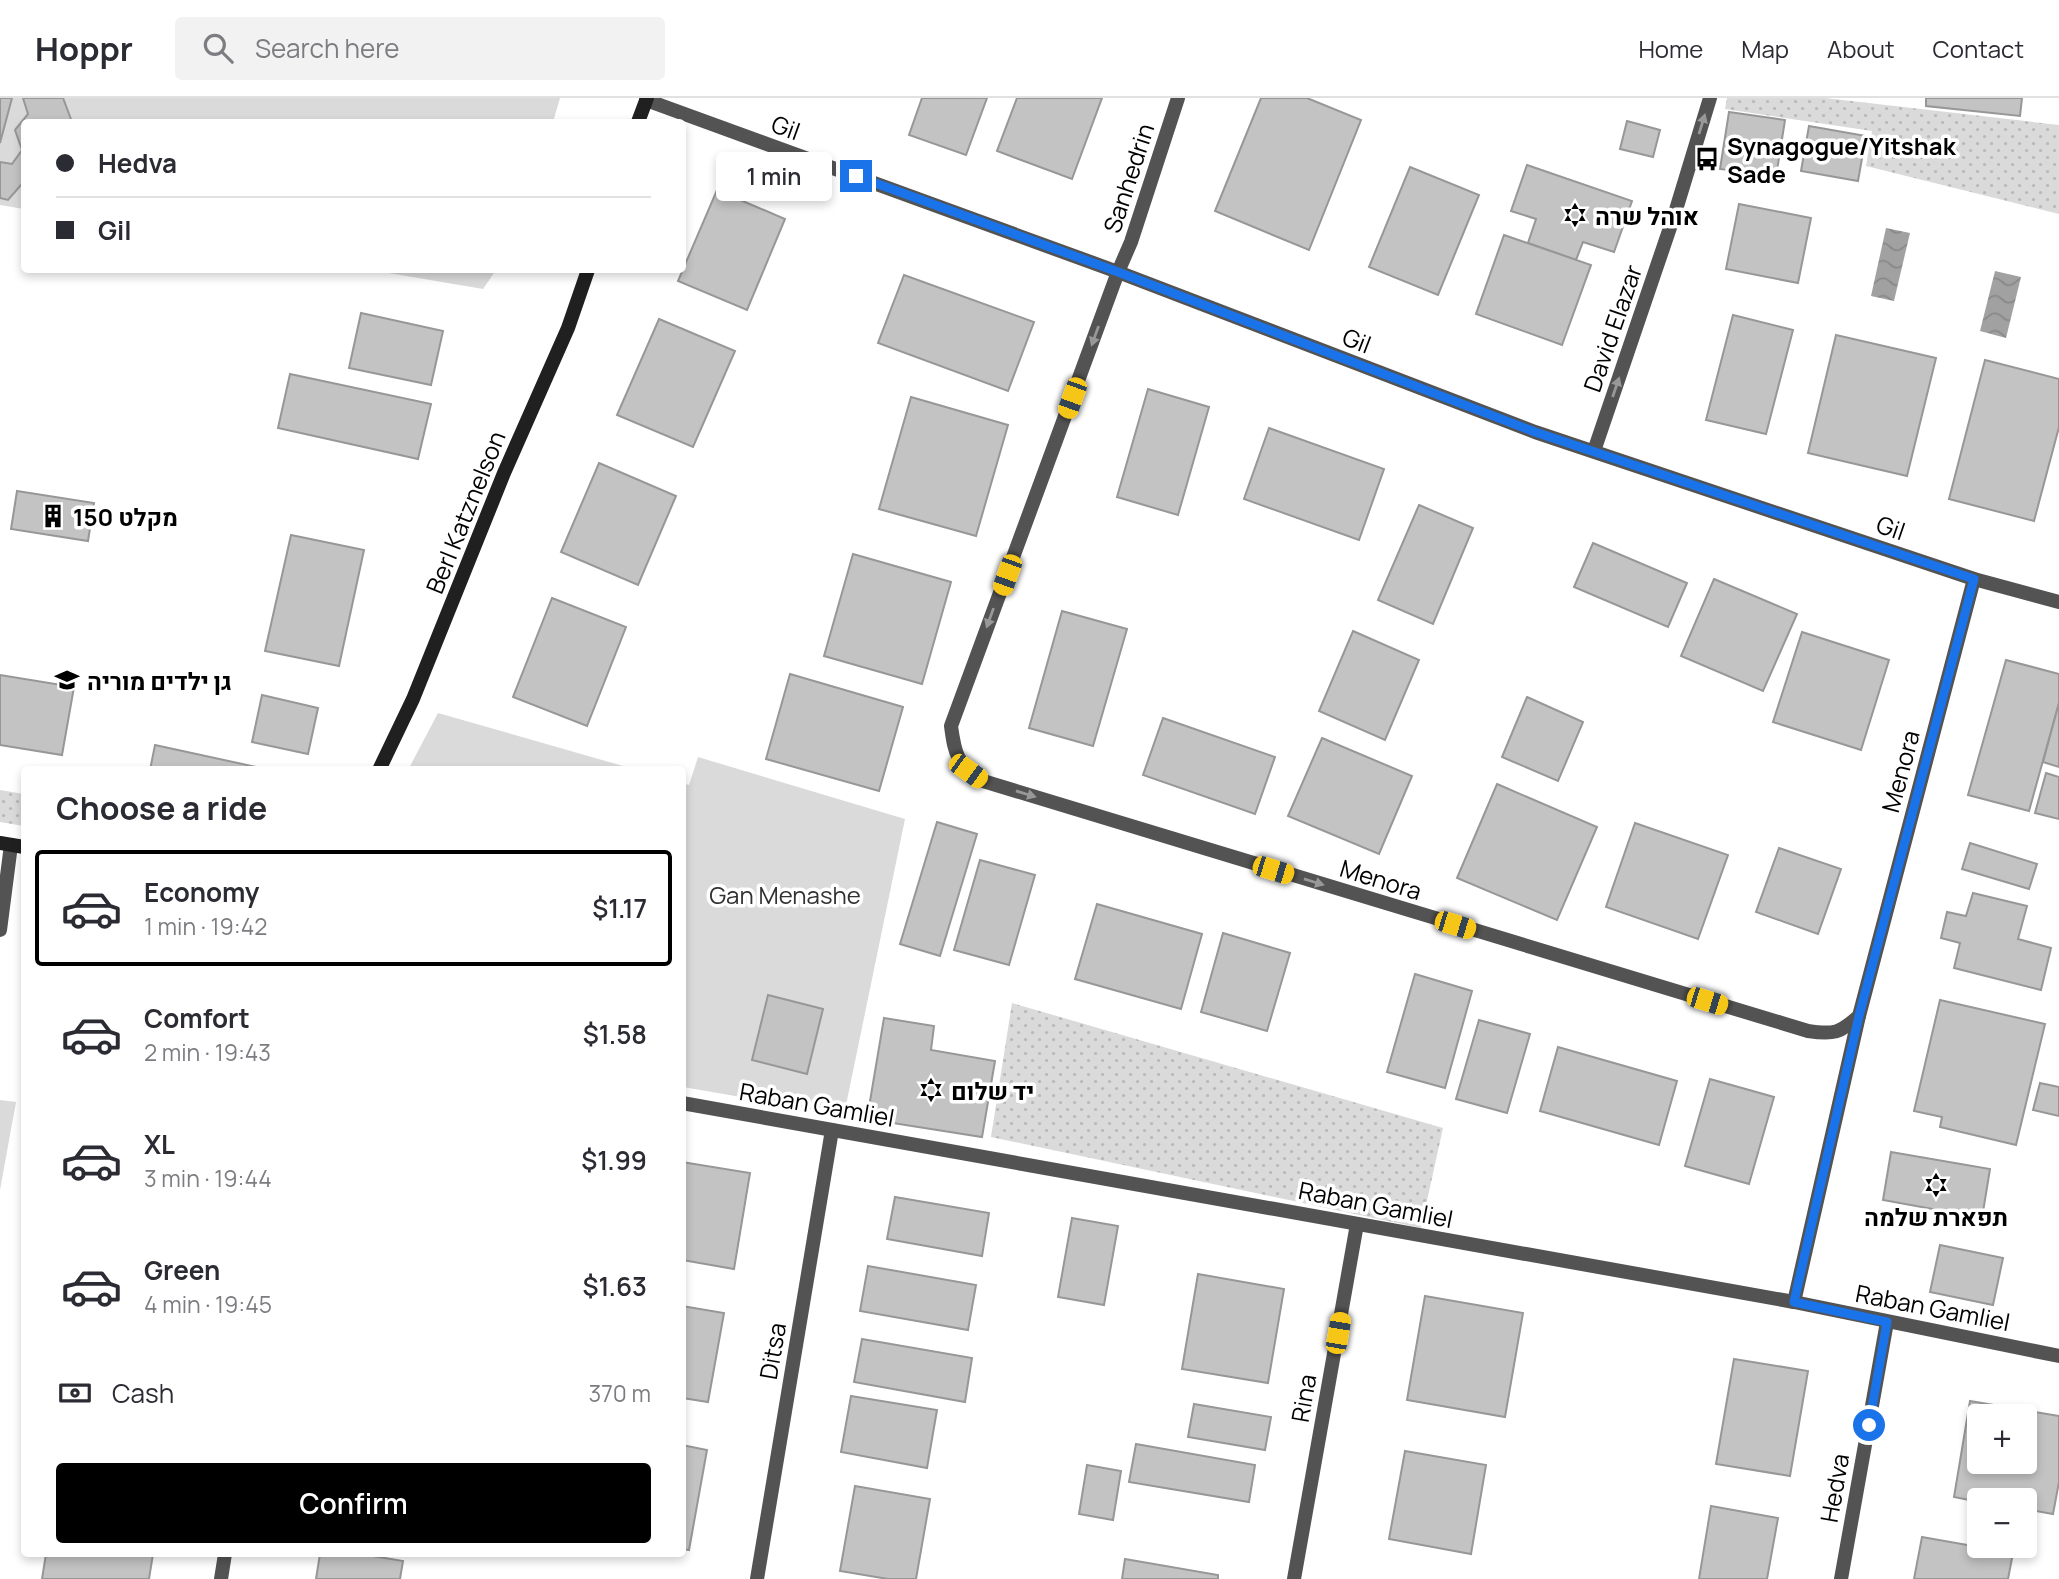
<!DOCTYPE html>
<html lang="en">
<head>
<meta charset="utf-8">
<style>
	body { margin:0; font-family:Manrope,Heebo,sans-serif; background:#f2f2f3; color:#2b2b33; height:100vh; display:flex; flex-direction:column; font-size:26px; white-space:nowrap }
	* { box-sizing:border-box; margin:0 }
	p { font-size:23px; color:#7c7c81 }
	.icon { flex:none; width:38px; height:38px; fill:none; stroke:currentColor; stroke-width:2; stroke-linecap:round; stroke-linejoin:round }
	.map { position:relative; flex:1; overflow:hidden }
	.drawer { position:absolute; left:21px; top:668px; width:665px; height:791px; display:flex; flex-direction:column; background:#fff; border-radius:7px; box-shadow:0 4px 10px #0003 }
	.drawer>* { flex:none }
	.guide { position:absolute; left:21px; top:21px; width:665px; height:154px; border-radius:7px; box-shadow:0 4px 10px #0003; display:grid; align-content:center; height:154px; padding:0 35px; background:#fff }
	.tools { position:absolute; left:1967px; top:1306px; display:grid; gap:14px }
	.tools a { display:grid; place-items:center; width:70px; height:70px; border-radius:7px; background:#fff; box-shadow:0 4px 10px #0003; font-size:35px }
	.end { position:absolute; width:32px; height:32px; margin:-16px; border:9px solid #1a73e8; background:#fff; box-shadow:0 0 0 4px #fff }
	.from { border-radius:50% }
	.bubble { position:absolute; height:49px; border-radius:7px; background:#fff; box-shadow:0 4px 10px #0003; font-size:23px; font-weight:600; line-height:49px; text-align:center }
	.car { position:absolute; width:21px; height:42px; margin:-21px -10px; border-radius:9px; box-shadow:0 0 5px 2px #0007; background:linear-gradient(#f5c518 24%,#345 0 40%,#f5c518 0 76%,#345 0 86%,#f5c518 0) }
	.guide b { display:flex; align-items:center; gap:24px; height:66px; font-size:26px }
	.guide b+b { border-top:2px solid #e1e1e2 }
	.guide i { width:18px; height:18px; background:#2b2b33 }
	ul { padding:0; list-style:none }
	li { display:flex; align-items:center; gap:21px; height:116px; margin:0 14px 10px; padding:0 21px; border:4px solid transparent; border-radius:7px }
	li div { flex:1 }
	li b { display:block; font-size:26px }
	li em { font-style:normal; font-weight:600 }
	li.selected { border-color:#000 }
	li>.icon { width:63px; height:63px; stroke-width:1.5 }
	h2 { padding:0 35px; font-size:32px; line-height:84px }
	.pay { display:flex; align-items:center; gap:18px; height:77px; padding:0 35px; font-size:26px }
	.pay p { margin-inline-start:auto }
	.action { display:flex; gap:14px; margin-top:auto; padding:14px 35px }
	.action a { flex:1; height:80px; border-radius:7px; background:#000; color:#fff; font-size:28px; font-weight:600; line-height:80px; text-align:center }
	header { display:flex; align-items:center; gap:42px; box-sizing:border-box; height:98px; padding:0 35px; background:#fff; border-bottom:2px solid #e1e1e2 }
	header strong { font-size:33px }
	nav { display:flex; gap:38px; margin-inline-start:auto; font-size:24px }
	.search { width:490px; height:63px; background:#f2f2f3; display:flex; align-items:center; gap:18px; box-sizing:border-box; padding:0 24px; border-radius:7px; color:#7c7c81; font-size:26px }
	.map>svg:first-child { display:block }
	.green { fill:#dadada }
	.garden { fill:url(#garden-dots) }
	.water { fill:url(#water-waves) }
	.building { fill:#c3c3c3; stroke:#979797; stroke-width:2; fill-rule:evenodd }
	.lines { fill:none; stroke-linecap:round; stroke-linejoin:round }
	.lane { stroke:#535353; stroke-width:14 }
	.street { stroke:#535353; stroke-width:14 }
	.secondary { stroke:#202020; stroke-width:14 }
	.oneway { fill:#989898 }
	.route { stroke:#1a73e8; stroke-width:9 }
	.labels { text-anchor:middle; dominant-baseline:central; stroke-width:7; stroke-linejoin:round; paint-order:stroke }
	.street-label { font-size:24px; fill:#000; stroke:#fff }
	.poi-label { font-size:24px; font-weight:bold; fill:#000; stroke:#fff; text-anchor:start }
	.park-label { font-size:24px; fill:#313131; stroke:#fff }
</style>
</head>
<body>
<header>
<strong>Hoppr</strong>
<div class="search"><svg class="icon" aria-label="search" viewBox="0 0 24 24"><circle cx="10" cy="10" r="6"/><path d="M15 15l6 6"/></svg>Search here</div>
<nav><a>Home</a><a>Map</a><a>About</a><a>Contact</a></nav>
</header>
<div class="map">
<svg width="2059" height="1481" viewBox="0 0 2059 1481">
	<defs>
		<pattern id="garden-dots" width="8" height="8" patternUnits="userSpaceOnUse" patternTransform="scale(1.75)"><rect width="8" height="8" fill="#dadada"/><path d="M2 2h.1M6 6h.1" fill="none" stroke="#b9b9b9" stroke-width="1.8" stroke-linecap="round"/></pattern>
		<pattern id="water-waves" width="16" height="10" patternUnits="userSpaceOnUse" patternTransform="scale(1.75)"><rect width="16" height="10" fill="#a1a1a1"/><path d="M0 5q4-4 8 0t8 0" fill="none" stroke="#898989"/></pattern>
	</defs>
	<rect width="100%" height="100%" fill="#fff"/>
	<g class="green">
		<polygon points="0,0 560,0 553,24 24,24 24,111 0,107"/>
		<polygon points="371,172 496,172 483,191"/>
		<polygon points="438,615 637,672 408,672"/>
		<polygon points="698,659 905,721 844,1017 683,989 682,685 689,687"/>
		<polygon points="0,1002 16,1004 0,1092"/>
	</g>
	<g class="garden">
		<polygon points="1727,0 1825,0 2059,27 2059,116 1866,68 1872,33 1725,11"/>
		<polygon points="0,692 24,696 24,728 0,724"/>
		<polygon points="1012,905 1443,1030 1421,1130 991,1039"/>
	</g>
	<g class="water">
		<polygon points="1886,130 1910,135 1894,203 1871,198"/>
		<polygon points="1995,173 2021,179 2006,240 1980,233"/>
	</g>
	<g class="building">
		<polygon points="0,0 12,0 0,45"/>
		<polygon points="23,0 63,0 72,24 24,24 24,88 21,87 8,102 0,100 0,64 12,66 22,52 15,32 28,16"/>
		<polygon points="922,0 987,0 966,57 909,37"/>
		<polygon points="1017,0 1102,0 1072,81 997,53"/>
		<polygon points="1261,0 1307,0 1361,22 1309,152 1215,113"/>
		<polygon points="1926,0 2022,0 2020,18 1926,8"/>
		<polygon points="1729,14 1785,22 1776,79 1720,71"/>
		<polygon points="1627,23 1660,32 1653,59 1620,51"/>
		<polygon points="1809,28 1866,38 1858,83 1801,73"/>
		<polygon points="1527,67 1632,103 1614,154 1583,144 1576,162 1528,145 1536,121 1511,113"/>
		<polygon points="1410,69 1479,97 1438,197 1369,169"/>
		<polygon points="717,92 785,121 747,212 678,183"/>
		<polygon points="1739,106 1811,120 1798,185 1726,171"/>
		<polygon points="1504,137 1591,167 1562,247 1476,216"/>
		<polygon points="904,177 1034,224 1008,293 878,245"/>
		<polygon points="361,215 443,233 431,287 349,270"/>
		<polygon points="1733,217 1793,232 1766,336 1706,322"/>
		<polygon points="659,221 735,253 693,349 617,317"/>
		<polygon points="1836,237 1936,260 1907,378 1808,355"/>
		<polygon points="1985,262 2059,281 2059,329 2034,423 1949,401"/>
		<polygon points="290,276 431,306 418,361 278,330"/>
		<polygon points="1148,291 1209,309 1178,417 1117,399"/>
		<polygon points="911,299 1008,327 976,438 879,411"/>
		<polygon points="1269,330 1384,371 1359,442 1244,401"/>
		<polygon points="599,365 676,398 638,487 561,454"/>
		<polygon points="17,393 94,405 88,443 11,431"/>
		<polygon points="1419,407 1473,430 1433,526 1378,502"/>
		<polygon points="291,437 364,452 339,568 265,553"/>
		<polygon points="1593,445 1687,485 1668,529 1574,489"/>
		<polygon points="853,456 951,484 922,586 824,558"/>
		<polygon points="1714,481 1797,516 1763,593 1681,558"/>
		<polygon points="552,500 626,529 587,628 513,599"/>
		<polygon points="1062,513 1127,531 1093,648 1029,630"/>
		<polygon points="1353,533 1419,562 1385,642 1319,613"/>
		<polygon points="1802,534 1889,562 1861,652 1773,624"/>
		<polygon points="2006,562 2059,576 2059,605 2029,713 1968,697"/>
		<polygon points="790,576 903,609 879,693 766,661"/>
		<polygon points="0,577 74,589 62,657 0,647"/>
		<polygon points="262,597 318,610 308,656 252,644"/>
		<polygon points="1527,599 1583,624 1558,683 1502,659"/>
		<polygon points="2059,605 2059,669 2043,664"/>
		<polygon points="1163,620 1275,659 1255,716 1143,677"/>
		<polygon points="1322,640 1412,678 1379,756 1288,718"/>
		<polygon points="155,647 270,672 150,672"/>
		<polygon points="2046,675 2059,679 2059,721 2035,715"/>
		<polygon points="1497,686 1597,729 1557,822 1457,780"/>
		<polygon points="937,724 977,736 940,858 900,846"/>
		<polygon points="1635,725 1728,757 1698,841 1606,809"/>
		<polygon points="1970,745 2037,766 2029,791 1962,771"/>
		<polygon points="1779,750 1841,771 1818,836 1756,814"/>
		<polygon points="980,762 1035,777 1009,867 954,852"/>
		<polygon points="1973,795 2027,808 2018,841 2051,850 2041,892 1954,870 1960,845 1941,840 1947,814 1966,818"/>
		<polygon points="1097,806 1202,836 1181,911 1075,881"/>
		<polygon points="1223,835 1290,855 1267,933 1201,914"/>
		<polygon points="1415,876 1472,893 1445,990 1387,974"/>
		<polygon points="768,897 823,911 807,976 752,962"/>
		<polygon points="1940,902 2045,926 2016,1047 1940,1029 1942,1019 1914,1013"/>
		<polygon points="884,920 934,928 931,952 995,963 982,1039 867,1021"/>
		<polygon points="1479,922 1530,936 1507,1015 1456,1001"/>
		<polygon points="1558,949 1677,983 1659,1047 1540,1013"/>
		<polygon points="1710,981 1774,999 1749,1086 1685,1068"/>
		<polygon points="2040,985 2059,989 2059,1018 2033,1012"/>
		<polygon points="1891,1054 1990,1071 1982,1120 1883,1102"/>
		<polygon points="682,1064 750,1075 734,1171 682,1162"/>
		<polygon points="895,1099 989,1115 982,1158 887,1141"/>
		<polygon points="1072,1120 1118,1128 1104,1207 1058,1199"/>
		<polygon points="1940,1147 2003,1160 1993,1207 1930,1194"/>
		<polygon points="868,1168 976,1187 968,1232 860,1213"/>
		<polygon points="1198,1176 1284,1191 1268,1285 1182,1271"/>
		<polygon points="1425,1198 1523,1215 1505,1319 1407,1302"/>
		<polygon points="682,1208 724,1215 708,1304 682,1300"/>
		<polygon points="862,1241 972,1260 965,1304 854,1284"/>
		<polygon points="1734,1261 1808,1273 1790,1378 1716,1366"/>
		<polygon points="851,1298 937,1312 927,1370 841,1354"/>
		<path d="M1970 1303 2059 1318V1384L2053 1416 2025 1411V1402H1979V1404L1954 1399ZM1979 1318H2025V1363H1979Z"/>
		<polygon points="1194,1306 1271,1319 1265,1352 1188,1339"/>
		<polygon points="1136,1346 1255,1367 1249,1404 1129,1384"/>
		<polygon points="682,1347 707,1352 689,1452 682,1451"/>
		<polygon points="1405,1353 1486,1367 1471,1456 1389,1441"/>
		<polygon points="1087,1367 1121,1373 1113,1422 1079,1416"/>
		<polygon points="855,1388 930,1401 916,1481 888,1481 840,1473"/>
		<polygon points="1711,1408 1778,1420 1767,1481 1699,1481"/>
		<polygon points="1922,1439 2013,1455 2008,1481 1914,1481"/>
		<polygon points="46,1456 153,1456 149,1481 42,1481"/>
		<polygon points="320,1456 361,1456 403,1463 400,1481 316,1481"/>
		<polygon points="1125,1461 1218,1477 1218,1481 1122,1481"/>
	</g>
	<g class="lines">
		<polyline class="lane" points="1794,1204 1859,918"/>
		<g class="street">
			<path d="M1178 0 1131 144 1118 174 951 628C955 658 957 665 983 683L1808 933C1834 937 1840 935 1859 918L1974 481"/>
			<polyline points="646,2 1118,174 1535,334 1974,481 2059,504"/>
			<polyline points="1594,353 1675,115 1710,0"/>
			<polyline points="0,832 11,747"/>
			<polyline points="682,1005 1794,1204 2059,1258"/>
			<polyline points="221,1481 225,1456"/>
			<polyline points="757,1481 832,1032"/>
			<polyline points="1294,1481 1357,1126"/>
			<polyline points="1841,1481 1887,1224"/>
		</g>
		<g class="secondary">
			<polyline points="638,24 647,0"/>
			<polyline points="379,672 413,601 504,375 568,230 588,172"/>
			<polyline points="0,745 24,749"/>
		</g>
	</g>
	<defs><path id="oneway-solid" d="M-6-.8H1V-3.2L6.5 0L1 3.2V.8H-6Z" transform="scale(1.75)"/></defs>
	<g class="oneway">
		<use href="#oneway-solid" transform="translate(1702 26) rotate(-73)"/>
		<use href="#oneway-solid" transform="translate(1095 238) rotate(110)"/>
		<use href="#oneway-solid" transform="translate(1616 289) rotate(-71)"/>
		<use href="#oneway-solid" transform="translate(990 520) rotate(110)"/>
		<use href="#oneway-solid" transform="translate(1026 696) rotate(17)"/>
		<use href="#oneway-solid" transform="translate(1314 784) rotate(17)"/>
	</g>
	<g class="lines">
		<polyline class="route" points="856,78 1118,174 1535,334 1974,481 1859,918 1794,1204 1887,1224 1869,1327"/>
	</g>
	<defs>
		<g id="bus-bare" transform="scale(1.89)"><path d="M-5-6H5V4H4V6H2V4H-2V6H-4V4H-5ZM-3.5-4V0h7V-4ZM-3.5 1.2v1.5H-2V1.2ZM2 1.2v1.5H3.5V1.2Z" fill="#000" stroke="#fff" stroke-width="2.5" paint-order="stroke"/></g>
		<g id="synagogue-bare" transform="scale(1.89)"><path d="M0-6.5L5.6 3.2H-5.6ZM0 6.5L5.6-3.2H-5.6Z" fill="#000" stroke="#fff" stroke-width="2.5" paint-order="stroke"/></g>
		<g id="building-bare" transform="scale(1.89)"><path d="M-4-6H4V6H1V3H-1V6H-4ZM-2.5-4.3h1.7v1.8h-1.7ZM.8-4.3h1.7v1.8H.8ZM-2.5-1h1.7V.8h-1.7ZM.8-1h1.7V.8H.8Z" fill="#000" stroke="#fff" stroke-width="2.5" paint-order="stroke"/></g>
		<g id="school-bare" transform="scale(1.89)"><path d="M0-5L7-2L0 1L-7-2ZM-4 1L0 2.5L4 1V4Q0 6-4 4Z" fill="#000" stroke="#fff" stroke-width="2.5" paint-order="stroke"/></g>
	</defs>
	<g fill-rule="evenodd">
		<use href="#bus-bare" x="1707" y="61"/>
		<use href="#synagogue-bare" x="1575" y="117"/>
		<use href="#building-bare" x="53" y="418"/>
		<use href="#school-bare" x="67" y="582"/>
		<use href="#synagogue-bare" x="931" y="992"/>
		<use href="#synagogue-bare" x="1936" y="1087"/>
	</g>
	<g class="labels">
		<g class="street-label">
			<text transform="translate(786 29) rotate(20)">Gil</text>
			<text transform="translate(1128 80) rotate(-72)">Sanhedrin</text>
			<text transform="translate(1612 230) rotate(-71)">David Elazar</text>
			<text transform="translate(1357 242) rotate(21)">Gil</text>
			<text transform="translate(465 414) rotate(-68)">Berl Katznelson</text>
			<text transform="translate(1891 429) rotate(19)">Gil</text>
			<text transform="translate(1900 673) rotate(-75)">Menora</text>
			<text transform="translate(1381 781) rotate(17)">Menora</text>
			<text transform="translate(817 1006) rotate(10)">Raban Gamliel</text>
			<text transform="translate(1376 1106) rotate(11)">Raban Gamliel</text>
			<text transform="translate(1933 1209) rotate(11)">Raban Gamliel</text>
			<text transform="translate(772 1253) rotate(-80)">Ditsa</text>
			<text transform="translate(1303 1300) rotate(-80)">Rina</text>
			<text transform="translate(1834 1390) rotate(-80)">Hedva</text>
		</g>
		<g class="poi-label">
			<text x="1727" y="47">Synagogue/Yitshak<tspan x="1727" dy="28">Sade</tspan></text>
			<text x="1595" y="117">אוהל שרה</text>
			<text x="73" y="418">מקלט 150</text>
			<text x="87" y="582">גן ילדים מוריה</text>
			<text x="951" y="992">יד שלום</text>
			<text x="1936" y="1118" text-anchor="middle">תפארת שלמה</text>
		</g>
		<g class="park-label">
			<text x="785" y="796">Gan Menashe</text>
		</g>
	</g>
</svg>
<div class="tools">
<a>+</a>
<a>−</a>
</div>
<i class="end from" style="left:1869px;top:1327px"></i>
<i class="end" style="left:856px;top:78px"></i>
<div class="bubble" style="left:716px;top:54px;width:116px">1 min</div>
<i class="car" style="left:1072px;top:300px;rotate:200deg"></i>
<i class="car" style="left:1007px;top:477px;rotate:200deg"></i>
<i class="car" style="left:968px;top:673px;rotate:126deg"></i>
<i class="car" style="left:1273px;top:772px;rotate:107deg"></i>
<i class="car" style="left:1455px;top:827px;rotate:107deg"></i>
<i class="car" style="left:1707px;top:903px;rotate:107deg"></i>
<i class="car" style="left:1338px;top:1235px;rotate:10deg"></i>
<div class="guide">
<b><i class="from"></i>Hedva</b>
<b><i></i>Gil</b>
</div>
<section class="drawer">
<h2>Choose a ride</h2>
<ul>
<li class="selected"><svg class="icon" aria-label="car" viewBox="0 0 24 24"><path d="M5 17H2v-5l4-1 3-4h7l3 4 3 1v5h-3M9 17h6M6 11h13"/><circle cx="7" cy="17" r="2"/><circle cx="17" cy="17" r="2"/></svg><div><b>Economy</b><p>1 min · 19:42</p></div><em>$1.17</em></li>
<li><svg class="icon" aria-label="car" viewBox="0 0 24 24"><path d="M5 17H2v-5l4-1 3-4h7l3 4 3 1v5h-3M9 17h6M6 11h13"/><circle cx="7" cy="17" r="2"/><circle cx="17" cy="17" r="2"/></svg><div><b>Comfort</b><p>2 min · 19:43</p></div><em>$1.58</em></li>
<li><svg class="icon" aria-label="car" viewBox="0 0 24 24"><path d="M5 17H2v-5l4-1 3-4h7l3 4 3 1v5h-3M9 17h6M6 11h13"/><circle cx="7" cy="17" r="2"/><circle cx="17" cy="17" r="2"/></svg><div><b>XL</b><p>3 min · 19:44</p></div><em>$1.99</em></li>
<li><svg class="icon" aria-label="car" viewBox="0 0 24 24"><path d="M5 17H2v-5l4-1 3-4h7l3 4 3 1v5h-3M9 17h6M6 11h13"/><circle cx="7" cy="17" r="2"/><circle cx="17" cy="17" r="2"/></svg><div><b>Green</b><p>4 min · 19:45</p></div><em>$1.63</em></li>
</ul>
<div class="pay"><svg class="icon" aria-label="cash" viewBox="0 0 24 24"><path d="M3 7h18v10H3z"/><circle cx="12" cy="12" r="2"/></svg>Cash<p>370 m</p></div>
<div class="action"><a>Confirm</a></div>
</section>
</div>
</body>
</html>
